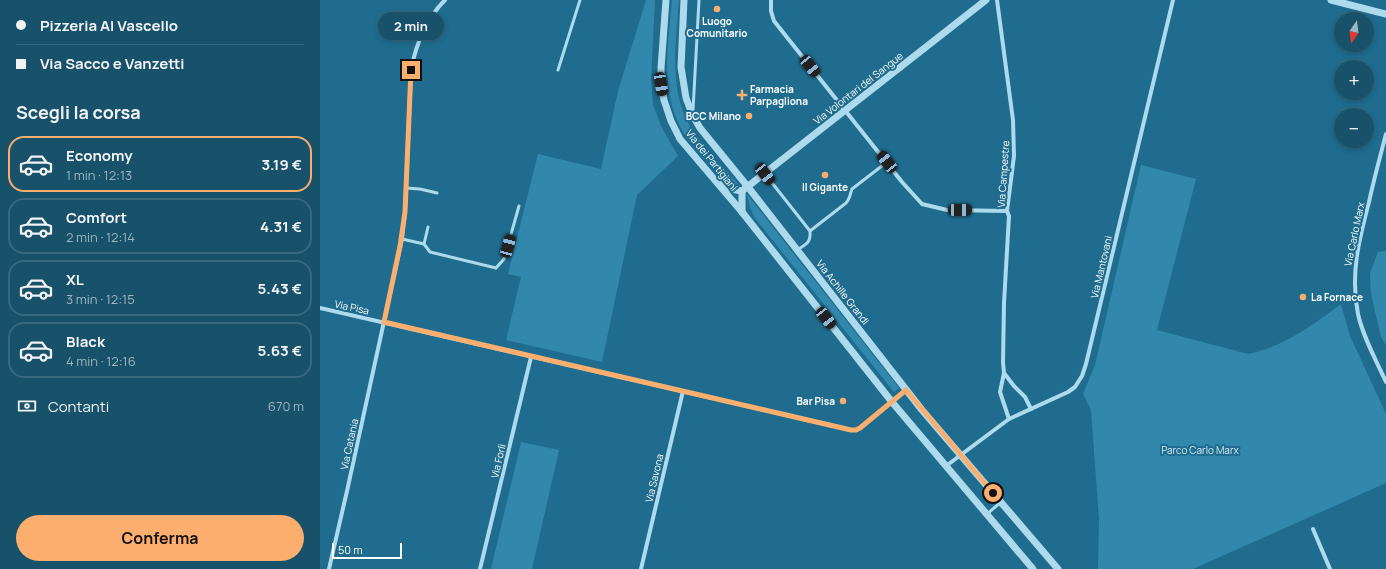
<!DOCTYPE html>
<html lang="it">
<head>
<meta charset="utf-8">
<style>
	body { margin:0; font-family:Manrope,sans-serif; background:#205770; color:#f1f3f6; height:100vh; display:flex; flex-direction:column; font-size:15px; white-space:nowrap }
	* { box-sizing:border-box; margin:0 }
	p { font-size:13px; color:#9eb5c1 }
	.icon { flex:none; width:22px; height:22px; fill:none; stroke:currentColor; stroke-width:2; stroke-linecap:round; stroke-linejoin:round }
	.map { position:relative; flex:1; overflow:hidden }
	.panel { display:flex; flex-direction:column; background:#17516a; width:320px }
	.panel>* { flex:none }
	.hud { display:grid; align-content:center; height:88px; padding:0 16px; background:#17516a }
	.needle { width:26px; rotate:194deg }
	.controls { position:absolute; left:1014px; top:12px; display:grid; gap:8px }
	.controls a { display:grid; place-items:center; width:40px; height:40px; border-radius:50%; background:#17516a; box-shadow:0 2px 6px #0003,0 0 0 1px #36687e; font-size:20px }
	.scale { position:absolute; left:12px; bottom:10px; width:70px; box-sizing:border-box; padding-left:4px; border:2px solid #fff; border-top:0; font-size:11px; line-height:14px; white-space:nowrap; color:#fff; -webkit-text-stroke:3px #1f6c8e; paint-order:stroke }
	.end { position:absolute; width:18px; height:18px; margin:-9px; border:5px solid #fbae6d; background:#111; box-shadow:0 0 0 2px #111 }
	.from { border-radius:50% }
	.bubble { position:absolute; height:28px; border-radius:14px; background:#17516a; box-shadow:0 2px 6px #0003,0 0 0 1px #36687e; font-size:13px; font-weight:700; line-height:28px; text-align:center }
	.car { position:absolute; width:12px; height:24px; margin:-12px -6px; border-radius:5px; box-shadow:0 0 3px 1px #0007; background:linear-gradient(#222 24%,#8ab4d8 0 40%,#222 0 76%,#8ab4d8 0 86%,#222 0) }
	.hud b { display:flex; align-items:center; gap:14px; height:38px; font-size:15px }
	.hud b+b { border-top:1px solid #36687e }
	.hud i { width:10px; height:10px; background:#f1f3f6 }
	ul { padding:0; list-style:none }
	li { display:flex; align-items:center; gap:12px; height:56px; margin:0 8px 6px; padding:0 8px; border:2px solid #36687e; border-radius:16px }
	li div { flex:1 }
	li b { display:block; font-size:15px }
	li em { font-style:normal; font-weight:700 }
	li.selected { border-color:#fbae6d }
	li>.icon { width:36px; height:36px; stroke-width:1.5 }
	h2 { padding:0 16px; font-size:18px; line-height:48px }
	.pay { display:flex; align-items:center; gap:10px; height:44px; padding:0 16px; font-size:15px }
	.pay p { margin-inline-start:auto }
	.primary-button { display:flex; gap:8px; margin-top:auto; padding:8px 16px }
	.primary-button a { flex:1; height:46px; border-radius:24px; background:#fbae6d; color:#111; font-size:16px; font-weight:700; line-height:46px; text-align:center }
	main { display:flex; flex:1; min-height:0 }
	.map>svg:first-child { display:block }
	.green { fill:#3288ac }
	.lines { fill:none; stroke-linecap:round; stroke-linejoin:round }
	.service { stroke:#addaed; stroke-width:3 }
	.minor { stroke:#addaed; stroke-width:4 }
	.tertiary { stroke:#addaed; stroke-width:7 }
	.route { stroke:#fbae6d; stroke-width:5 }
	.poi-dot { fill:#fbae6d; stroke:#1f6c8e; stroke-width:1.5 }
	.labels { text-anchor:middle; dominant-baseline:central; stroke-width:4; stroke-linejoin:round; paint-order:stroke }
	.poi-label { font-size:10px; font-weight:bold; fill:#fff; stroke:#1f6c8e }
	.street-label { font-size:10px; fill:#fff; stroke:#1f6c8e }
	.park-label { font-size:10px; fill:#d3eef9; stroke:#1f6c8e }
</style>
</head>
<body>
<main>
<section class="panel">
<div class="hud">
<b><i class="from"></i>Pizzeria Al Vascello</b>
<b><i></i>Via Sacco e Vanzetti</b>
</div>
<h2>Scegli la corsa</h2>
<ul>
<li class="selected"><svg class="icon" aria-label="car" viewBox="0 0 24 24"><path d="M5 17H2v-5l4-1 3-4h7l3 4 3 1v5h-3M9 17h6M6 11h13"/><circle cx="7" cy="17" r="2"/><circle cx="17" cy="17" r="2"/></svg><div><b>Economy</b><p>1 min · 12:13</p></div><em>3.19 €</em></li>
<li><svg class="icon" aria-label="car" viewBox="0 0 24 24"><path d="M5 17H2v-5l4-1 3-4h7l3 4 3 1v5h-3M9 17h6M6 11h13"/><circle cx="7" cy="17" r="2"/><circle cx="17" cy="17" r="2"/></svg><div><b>Comfort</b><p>2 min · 12:14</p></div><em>4.31 €</em></li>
<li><svg class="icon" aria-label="car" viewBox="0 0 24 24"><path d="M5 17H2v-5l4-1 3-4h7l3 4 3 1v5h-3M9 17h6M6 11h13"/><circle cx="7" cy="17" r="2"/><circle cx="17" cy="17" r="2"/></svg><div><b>XL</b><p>3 min · 12:15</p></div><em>5.43 €</em></li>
<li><svg class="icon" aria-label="car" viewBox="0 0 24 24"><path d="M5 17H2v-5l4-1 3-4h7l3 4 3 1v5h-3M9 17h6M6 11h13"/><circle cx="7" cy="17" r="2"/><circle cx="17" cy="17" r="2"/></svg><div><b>Black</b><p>4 min · 12:16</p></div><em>5.63 €</em></li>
</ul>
<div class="pay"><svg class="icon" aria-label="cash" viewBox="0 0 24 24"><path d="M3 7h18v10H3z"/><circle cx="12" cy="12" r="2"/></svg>Contanti<p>670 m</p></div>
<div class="primary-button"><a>Conferma</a></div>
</section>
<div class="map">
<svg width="1066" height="569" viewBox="0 0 1066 569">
	<rect width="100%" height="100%" fill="#1f6c8e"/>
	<g class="green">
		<polygon points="326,0 335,0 331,81 333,104 341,126 358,156 317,195 282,362 186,340 201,277 188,274 218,154 281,169 298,91"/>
		<path d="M352 0H359C356 44 347 95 375 134 388 152 404 168 419 185 403 181 394 169 384 157 377 150 369 142 364 134 339 90 348 47 352 0Z"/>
		<path d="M821 165 876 179 837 330 928 354C963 347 993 325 1021 304L1030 336 1066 414V483L873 569H778L779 519 771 410 763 394 775 365Z"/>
		<polygon points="427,194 579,388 574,392 434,217 430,207"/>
		<polygon points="1066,251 1066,345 1061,337 1051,294 1050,273 1058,252"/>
		<polygon points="201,442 239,450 212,569 171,569"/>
	</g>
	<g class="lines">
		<g class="service">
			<polyline points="238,70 260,0"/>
			<polyline points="373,110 379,0"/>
			<path d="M445 174 490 231 526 203C530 199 530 194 532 189L567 162"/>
			<polyline points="86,188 100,189 117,193"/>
			<polyline points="82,239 104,244 110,252 176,268 184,259 199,206"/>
			<polyline points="104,244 108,227"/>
			<path d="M477 250C486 244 491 243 490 231"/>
			<polyline points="667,514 681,502"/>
		</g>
		<g class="minor">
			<polyline points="451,0 451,11 454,21 582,182 602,204 627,210 687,211"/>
			<polyline points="677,0 693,120 694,156 687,211 689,216 684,303 683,362 684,373 680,392 689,419"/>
			<path d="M1066 134C1060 157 1054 179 1049 202 1039 240 1030 274 1038 314 1043 337 1056 360 1066 382"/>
			<polyline points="0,308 531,430 536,430 540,428 586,390"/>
			<polyline points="684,373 694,386 705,397 711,409"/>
			<polyline points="626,466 689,419 748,392 755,387 762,376 766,364 853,0"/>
			<polyline points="993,529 1010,569"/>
			<path d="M9 569 27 491 82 239 85 212 91 70C96 44 106 19 125 0"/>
			<polyline points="160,569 211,357"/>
			<polyline points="321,569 363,391"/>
		</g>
		<g class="tertiary">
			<polyline points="346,0 341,68 341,84 344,100 351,121 360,139 422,212 572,402 713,569"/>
			<polyline points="364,0 361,67 366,98 373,116 380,128 428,187 602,410 738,569"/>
			<polyline points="1011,0 1066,14"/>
			<polyline points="400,182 411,189 422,191 666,0"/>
			<polyline points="422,212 422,191"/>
		</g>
	</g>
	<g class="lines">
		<polyline class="route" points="91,70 85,212 80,246 64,322 531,430 536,430 540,428 586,390 673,493"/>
	</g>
	<g class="poi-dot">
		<circle cx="397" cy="9" r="4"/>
		<path d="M420 89h4v4h4v4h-4v4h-4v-4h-4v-4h4z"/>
		<circle cx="429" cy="116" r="4"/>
		<circle cx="505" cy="175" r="4"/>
		<circle cx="983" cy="297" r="4"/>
		<circle cx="523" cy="401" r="4"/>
	</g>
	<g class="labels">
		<g class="poi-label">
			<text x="397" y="21">Luogo<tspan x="397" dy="12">Comunitario</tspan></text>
			<text x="430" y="89" text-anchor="start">Farmacia<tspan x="430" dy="12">Parpagliona</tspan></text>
			<text x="421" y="116" text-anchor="end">BCC Milano</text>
			<text x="505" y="187">Il Gigante</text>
			<text x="991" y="297" text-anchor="start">La Fornace</text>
			<text x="515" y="401" text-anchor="end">Bar Pisa</text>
		</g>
		<g class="street-label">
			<text transform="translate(538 88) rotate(-38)">Via Volontari del Sangue</text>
			<text transform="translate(392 160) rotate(51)">Via dei Partigiani</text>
			<text transform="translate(683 174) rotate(-86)">Via Campestre</text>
			<text transform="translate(1034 234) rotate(-78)">Via Carlo Marx</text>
			<text transform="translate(781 267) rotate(-77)">Via Mantovani</text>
			<text transform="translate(523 292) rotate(52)">Via Achille Grandi</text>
			<text transform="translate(32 307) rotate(12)">Via Pisa</text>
			<text transform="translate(29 444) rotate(-78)">Via Catania</text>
			<text transform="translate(178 461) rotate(-77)">Via Forlì</text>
			<text transform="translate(334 478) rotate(-77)">Via Savona</text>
		</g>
		<g class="park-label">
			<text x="880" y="450">Parco Carlo Marx</text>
		</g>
	</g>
</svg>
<div class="controls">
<a><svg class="needle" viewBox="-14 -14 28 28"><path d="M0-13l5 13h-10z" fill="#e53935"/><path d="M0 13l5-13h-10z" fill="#9eb5c1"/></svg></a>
<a>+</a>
<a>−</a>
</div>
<div class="scale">50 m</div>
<i class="end from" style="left:673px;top:493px"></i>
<i class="end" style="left:91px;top:70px"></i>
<div class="bubble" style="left:58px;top:12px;width:66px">2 min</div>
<i class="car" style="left:490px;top:66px;rotate:141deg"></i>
<i class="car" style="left:341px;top:84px;rotate:171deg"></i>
<i class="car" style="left:567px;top:162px;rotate:322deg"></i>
<i class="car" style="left:445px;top:174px;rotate:142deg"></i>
<i class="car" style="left:640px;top:210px;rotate:90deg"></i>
<i class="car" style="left:188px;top:246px;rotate:15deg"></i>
<i class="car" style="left:506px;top:318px;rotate:142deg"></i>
</div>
</main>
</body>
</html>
